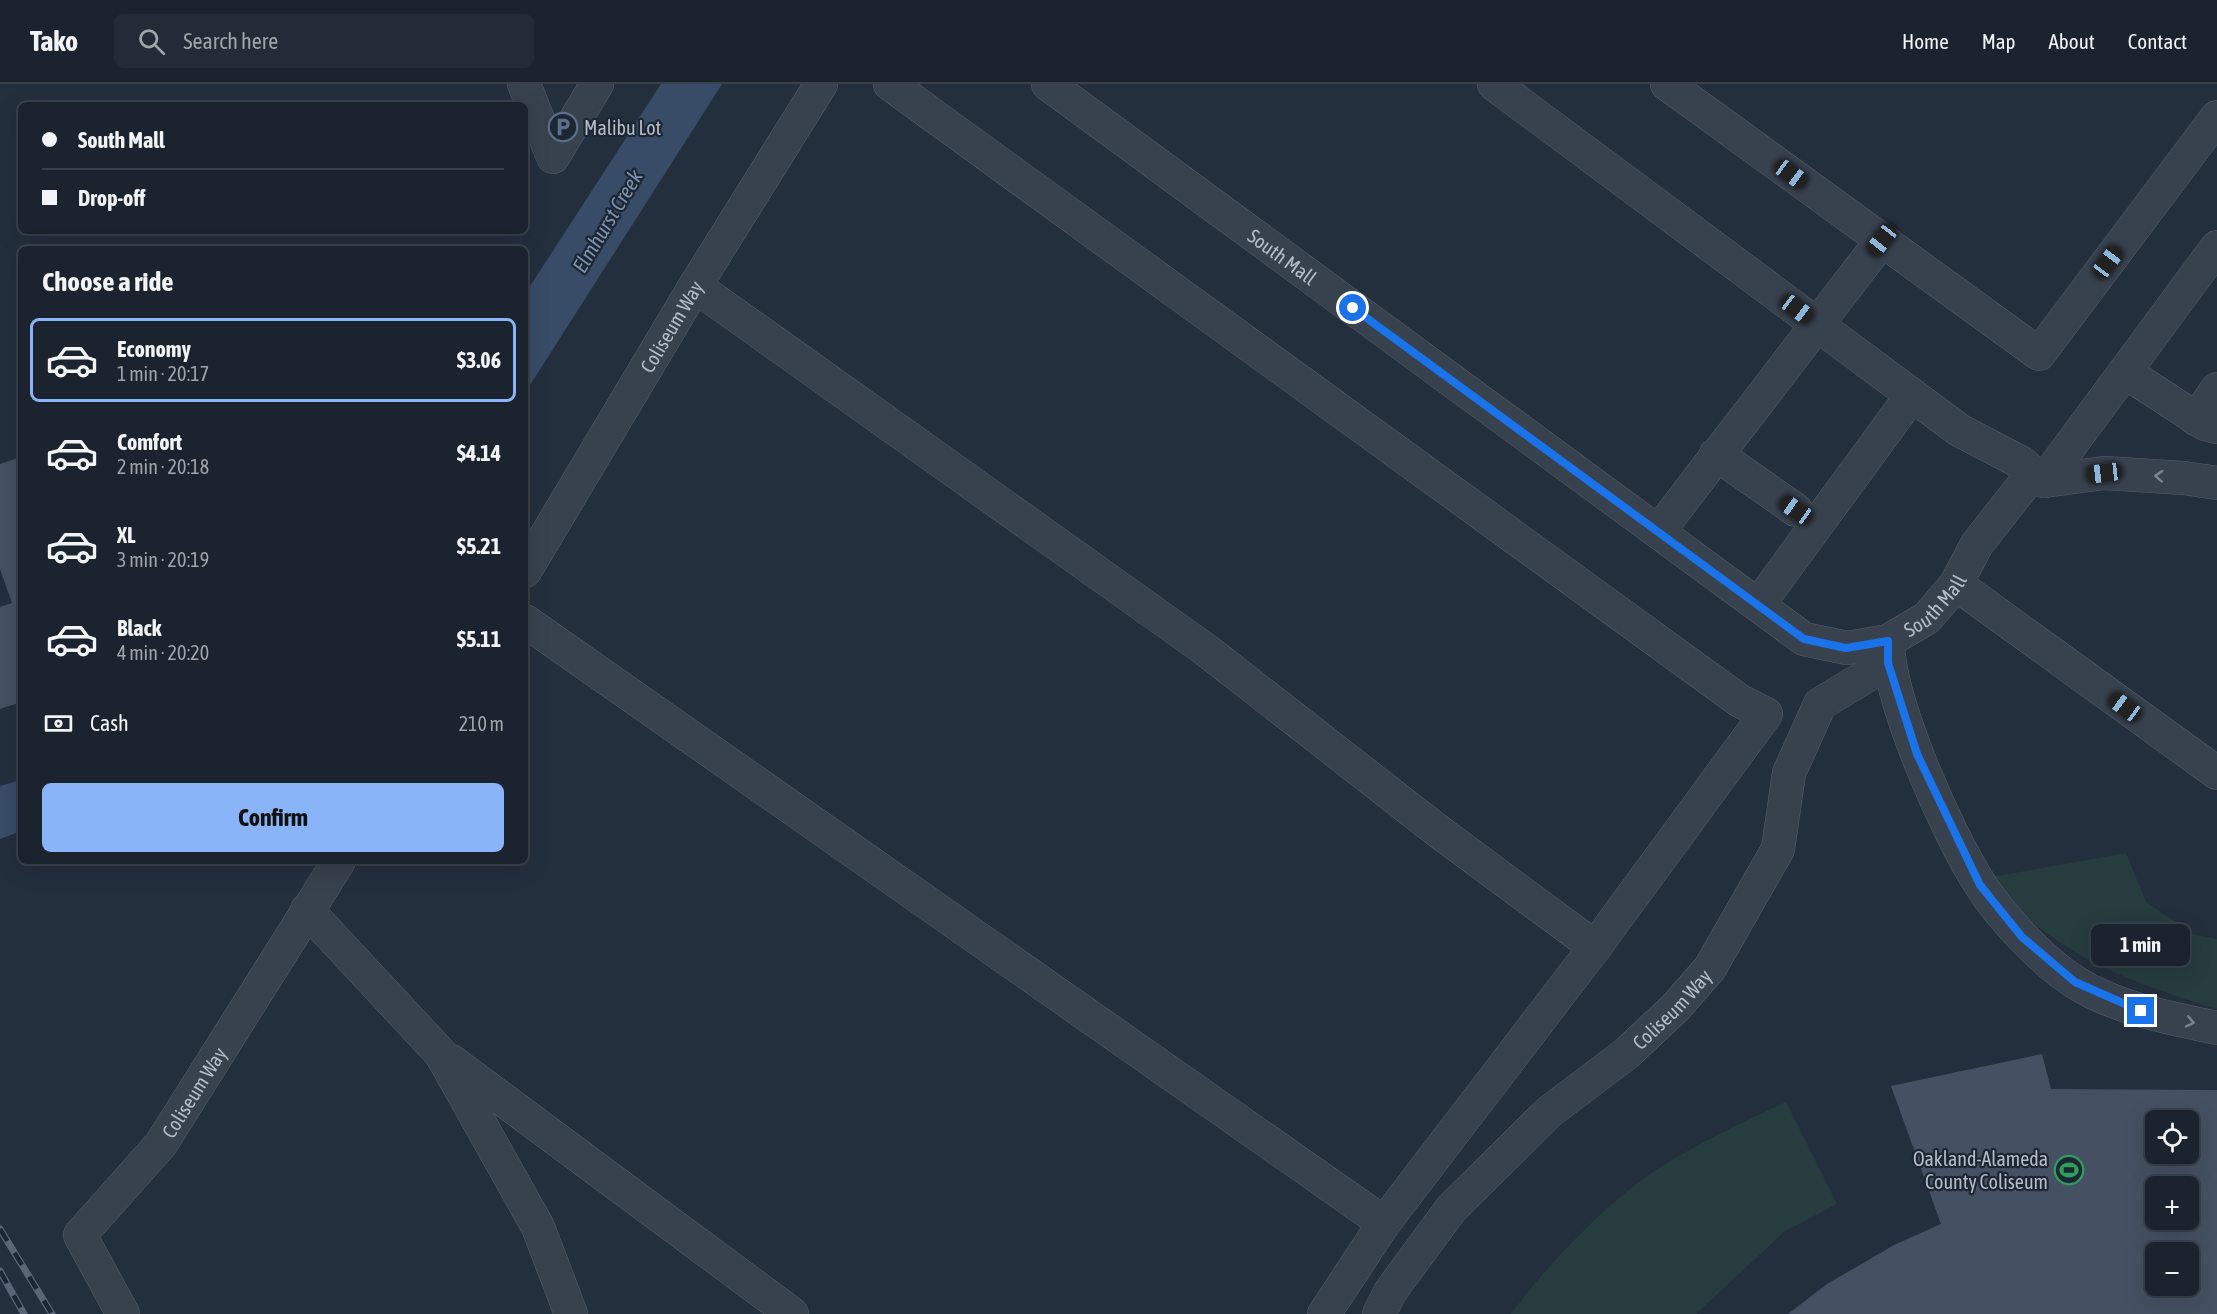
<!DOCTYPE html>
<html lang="en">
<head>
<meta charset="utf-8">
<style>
	body { margin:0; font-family:"Asap Condensed",sans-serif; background:#242b36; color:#f1f3f6; height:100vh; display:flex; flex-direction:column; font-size:22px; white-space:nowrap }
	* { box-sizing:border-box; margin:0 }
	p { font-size:20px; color:#a0a4aa }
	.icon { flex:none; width:33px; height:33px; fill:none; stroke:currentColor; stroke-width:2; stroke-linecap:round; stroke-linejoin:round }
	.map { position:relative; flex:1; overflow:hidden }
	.details { position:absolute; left:18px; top:162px; width:510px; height:618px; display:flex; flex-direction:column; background:#1b232e; border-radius:9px; box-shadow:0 6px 24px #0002,0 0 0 2px #39404a }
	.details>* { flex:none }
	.hud { position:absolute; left:18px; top:18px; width:510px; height:132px; border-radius:9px; box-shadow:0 6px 24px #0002,0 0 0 2px #39404a; display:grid; align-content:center; height:132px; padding:0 24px; background:#1b232e }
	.fabs { position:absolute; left:2145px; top:1026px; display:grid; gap:12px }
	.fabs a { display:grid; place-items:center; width:54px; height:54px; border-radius:9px; background:#1b232e; box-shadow:0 6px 24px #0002,0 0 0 2px #39404a; font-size:30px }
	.end { position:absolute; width:27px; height:27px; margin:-14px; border:8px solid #1a73e8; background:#fff; box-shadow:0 0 0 3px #fff }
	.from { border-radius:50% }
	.bubble { position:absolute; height:42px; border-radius:9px; background:#1b232e; box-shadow:0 6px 24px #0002,0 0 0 2px #39404a; font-size:20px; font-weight:700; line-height:42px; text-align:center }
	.car { position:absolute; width:18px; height:36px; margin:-18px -9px; border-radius:8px; box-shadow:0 0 4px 2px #0007; background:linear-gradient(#222 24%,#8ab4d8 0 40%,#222 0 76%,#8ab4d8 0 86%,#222 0) }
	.hud b { display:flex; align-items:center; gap:21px; height:57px; font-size:22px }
	.hud b+b { border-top:2px solid #39404a }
	.hud i { width:15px; height:15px; background:#f1f3f6 }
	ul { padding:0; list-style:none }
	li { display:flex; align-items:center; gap:18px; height:84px; margin:0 12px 9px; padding:0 12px; border:3px solid transparent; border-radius:9px }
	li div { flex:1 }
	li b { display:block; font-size:22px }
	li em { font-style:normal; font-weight:700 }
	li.active { border-color:#8ab4f8 }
	li>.icon { width:54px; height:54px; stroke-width:1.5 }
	h2 { padding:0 24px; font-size:27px; line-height:72px }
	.pay { display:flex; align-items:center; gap:15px; height:66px; padding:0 24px; font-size:22px }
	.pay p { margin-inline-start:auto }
	.cta { display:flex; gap:12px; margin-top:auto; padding:12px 24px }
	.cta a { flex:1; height:69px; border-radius:9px; background:#8ab4f8; color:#111; font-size:24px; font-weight:700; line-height:69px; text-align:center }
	header { display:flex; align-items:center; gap:36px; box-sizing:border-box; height:84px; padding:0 30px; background:#1b232e; border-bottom:2px solid #39404a }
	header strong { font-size:28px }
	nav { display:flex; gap:33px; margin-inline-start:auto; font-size:21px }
	.search { width:420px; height:54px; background:#242b36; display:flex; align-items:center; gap:15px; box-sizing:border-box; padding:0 21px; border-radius:9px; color:#a0a4aa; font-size:22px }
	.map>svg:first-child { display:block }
	.green { fill:#263c3f }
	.water { fill:#394c67 }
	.building { fill:#455162; fill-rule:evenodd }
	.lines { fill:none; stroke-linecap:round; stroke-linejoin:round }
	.minor-casing { stroke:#565f6c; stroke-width:34 }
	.minor { stroke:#38414e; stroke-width:33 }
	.rail-casing { stroke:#5a6575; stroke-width:7 }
	.rail { stroke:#1d2633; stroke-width:4.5; stroke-dasharray:14; stroke-linecap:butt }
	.oneway { stroke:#7c8592 }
	.route { stroke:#1a73e8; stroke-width:8 }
	.labels { text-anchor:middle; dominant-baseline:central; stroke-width:4.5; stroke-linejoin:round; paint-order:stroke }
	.poi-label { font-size:20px; fill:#b4bcc9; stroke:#1d2633; text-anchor:start }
	.street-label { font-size:20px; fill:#b4bcc9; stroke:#1d2633 }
	.water-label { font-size:21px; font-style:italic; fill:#7c92b1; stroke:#1d2633 }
</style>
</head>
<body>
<header>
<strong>Tako</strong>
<div class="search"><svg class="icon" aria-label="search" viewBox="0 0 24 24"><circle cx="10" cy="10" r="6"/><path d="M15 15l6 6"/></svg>Search here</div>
<nav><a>Home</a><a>Map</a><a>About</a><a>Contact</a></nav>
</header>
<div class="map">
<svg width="2217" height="1230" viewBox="0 0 2217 1230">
	<rect width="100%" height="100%" fill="#242f3e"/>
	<g class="green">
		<path d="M2126 769 2146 818 2193 850 2217 855V925C2155 906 2093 885 2041 845 2021 830 2004 811 1986 794Z"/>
		<path d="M1786 1018 1837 1120 1785 1147 1696 1230H1511C1546 1182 1607 1118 1656 1086 1698 1059 1741 1039 1786 1018Z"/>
	</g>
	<g class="water">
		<polygon points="661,0 722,0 525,309 525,210"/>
		<polygon points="21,696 21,747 0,755 0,702"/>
	</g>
	<g class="building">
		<polygon points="21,373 21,618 0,625 0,523 12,519 0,485 0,380"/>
		<path d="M2042 970 2051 1005 2217 1006V1230H1788L1827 1200 1894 1161 1941 1140 1891 1002ZM2156 1036H2188V1070H2156ZM2156 1102H2188V1136H2156ZM2156 1168H2188V1202H2156Z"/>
	</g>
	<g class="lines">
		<g class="minor-casing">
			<g id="minor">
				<polyline points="524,0 553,73 597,0"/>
				<polyline points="890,0 1740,617 1766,630 1595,863 1384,1139 1324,1230"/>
				<path id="s1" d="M1048 0 1804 555 1847 564 1888 557 1927 534 1956 500 1977 460 2033 389 2022 379 1959 346 1494 0"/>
				<polyline points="1667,0 2039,270 2217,33"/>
				<polyline points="695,202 1206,566 1438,747 1595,863"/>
				<polyline points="2125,288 2205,340 2217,343"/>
				<polyline points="2196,335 2217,305"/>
				<polyline points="1716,370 1796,426"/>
				<polyline points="2033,389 2044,397 2104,389 2184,394 2217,399"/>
				<polyline points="2044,397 2217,163"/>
				<polyline points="1658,448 1882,156"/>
				<path id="s2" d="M525 487 695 202 821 0"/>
				<polyline points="1956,500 2217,689"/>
				<polyline points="1758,521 1912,311"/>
				<polyline points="525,537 1384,1139"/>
				<path d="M1888 559C1889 618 1947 749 1980 800 2000 832 2043 878 2075 898 2114 924 2171 934 2217 944"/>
				<polyline points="307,826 441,970 538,1143 571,1230"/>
				<polyline points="451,977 792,1230"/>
				<path id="s3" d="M123 1230 80 1151 161 1060 339 777"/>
				<path id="s4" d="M1379 1230 1390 1208 1451 1125 1549 1028 1627 969 1676 923 1710 884 1778 765 1789 689 1820 620 1888 579"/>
			</g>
		</g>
		<use href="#minor" class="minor"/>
		<g class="rail-casing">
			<g id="rail">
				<polyline points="0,1145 52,1230"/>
				<polyline points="0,1187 24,1230"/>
			</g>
		</g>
		<use href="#rail" class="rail"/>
	</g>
	<defs><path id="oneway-chevron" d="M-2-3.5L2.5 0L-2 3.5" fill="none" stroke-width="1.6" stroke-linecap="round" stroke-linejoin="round" transform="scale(1.5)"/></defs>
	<g class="oneway">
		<use href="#oneway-chevron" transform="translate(2159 392) rotate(-177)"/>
		<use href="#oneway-chevron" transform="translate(2190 938) rotate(12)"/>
	</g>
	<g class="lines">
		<polyline class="route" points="1353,224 1804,555 1846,564 1888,557 1888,579 1917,670 1980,801 2022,853 2075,898 2141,927"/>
	</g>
	<defs>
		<g id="parking-ring" transform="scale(1.5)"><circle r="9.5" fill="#1d2633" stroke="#5c6f8a" stroke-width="1.5"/><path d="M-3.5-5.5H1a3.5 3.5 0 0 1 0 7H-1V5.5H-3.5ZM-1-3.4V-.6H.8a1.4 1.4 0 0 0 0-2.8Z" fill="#5c6f8a"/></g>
		<g id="stadium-ring" transform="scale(1.5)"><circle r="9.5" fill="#1d2633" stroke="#2e9e5b" stroke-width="1.5"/><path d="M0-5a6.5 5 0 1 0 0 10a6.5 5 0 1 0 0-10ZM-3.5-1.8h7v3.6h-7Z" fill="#2e9e5b"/></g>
	</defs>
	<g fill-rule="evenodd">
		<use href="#parking-ring" x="563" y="43"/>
		<use href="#stadium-ring" x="2069" y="1086"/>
	</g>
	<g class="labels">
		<g class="poi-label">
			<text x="584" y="43">Malibu Lot</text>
			<text x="2048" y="1074" text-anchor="end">Oakland-Alameda<tspan x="2048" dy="23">County Coliseum</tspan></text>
		</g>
		<g class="street-label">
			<text stroke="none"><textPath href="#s1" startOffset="291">South Mall</textPath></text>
			<text stroke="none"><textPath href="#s2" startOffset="285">Coliseum Way</textPath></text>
			<text stroke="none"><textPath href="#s1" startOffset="1083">South Mall</textPath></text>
			<text stroke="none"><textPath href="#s4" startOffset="426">Coliseum Way</textPath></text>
			<text stroke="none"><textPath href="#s3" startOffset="273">Coliseum Way</textPath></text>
		</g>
		<g class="water-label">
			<text transform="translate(607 137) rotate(-59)">Elmhurst Creek</text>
		</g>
	</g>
</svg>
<div class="fabs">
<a><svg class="icon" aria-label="locate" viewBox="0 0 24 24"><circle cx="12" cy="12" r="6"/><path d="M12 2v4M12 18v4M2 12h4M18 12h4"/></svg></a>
<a>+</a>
<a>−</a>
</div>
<i class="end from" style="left:1353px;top:224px"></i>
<i class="end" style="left:2141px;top:927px"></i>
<div class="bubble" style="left:2091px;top:840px;width:99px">1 min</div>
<i class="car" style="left:1791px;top:90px;rotate:126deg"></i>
<i class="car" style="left:1882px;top:156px;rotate:218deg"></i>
<i class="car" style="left:2108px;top:178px;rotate:37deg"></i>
<i class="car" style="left:1797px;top:225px;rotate:127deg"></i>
<i class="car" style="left:2104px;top:389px;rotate:263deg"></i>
<i class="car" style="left:1796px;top:426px;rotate:305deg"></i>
<i class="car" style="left:2125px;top:623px;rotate:306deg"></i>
<div class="hud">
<b><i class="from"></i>South Mall</b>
<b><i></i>Drop-off</b>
</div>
<section class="details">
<h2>Choose a ride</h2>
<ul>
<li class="active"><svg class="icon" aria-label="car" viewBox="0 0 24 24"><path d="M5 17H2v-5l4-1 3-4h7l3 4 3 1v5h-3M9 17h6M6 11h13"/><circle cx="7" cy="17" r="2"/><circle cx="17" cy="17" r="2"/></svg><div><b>Economy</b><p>1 min · 20:17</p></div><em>$3.06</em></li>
<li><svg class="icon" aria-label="car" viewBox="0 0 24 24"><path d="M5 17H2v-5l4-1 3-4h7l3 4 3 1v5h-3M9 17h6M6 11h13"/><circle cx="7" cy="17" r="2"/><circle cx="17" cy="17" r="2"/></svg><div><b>Comfort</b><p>2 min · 20:18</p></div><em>$4.14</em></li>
<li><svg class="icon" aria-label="car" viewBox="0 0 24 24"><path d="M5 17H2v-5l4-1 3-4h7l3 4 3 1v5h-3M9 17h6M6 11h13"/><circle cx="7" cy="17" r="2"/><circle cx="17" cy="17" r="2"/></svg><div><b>XL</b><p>3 min · 20:19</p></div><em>$5.21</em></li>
<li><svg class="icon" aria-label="car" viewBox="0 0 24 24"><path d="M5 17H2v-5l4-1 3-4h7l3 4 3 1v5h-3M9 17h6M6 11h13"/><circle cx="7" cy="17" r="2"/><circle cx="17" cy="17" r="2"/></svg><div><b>Black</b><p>4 min · 20:20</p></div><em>$5.11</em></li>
</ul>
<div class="pay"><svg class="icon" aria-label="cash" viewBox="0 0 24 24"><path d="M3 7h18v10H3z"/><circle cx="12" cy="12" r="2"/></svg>Cash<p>210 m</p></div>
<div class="cta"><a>Confirm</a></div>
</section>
</div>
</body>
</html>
